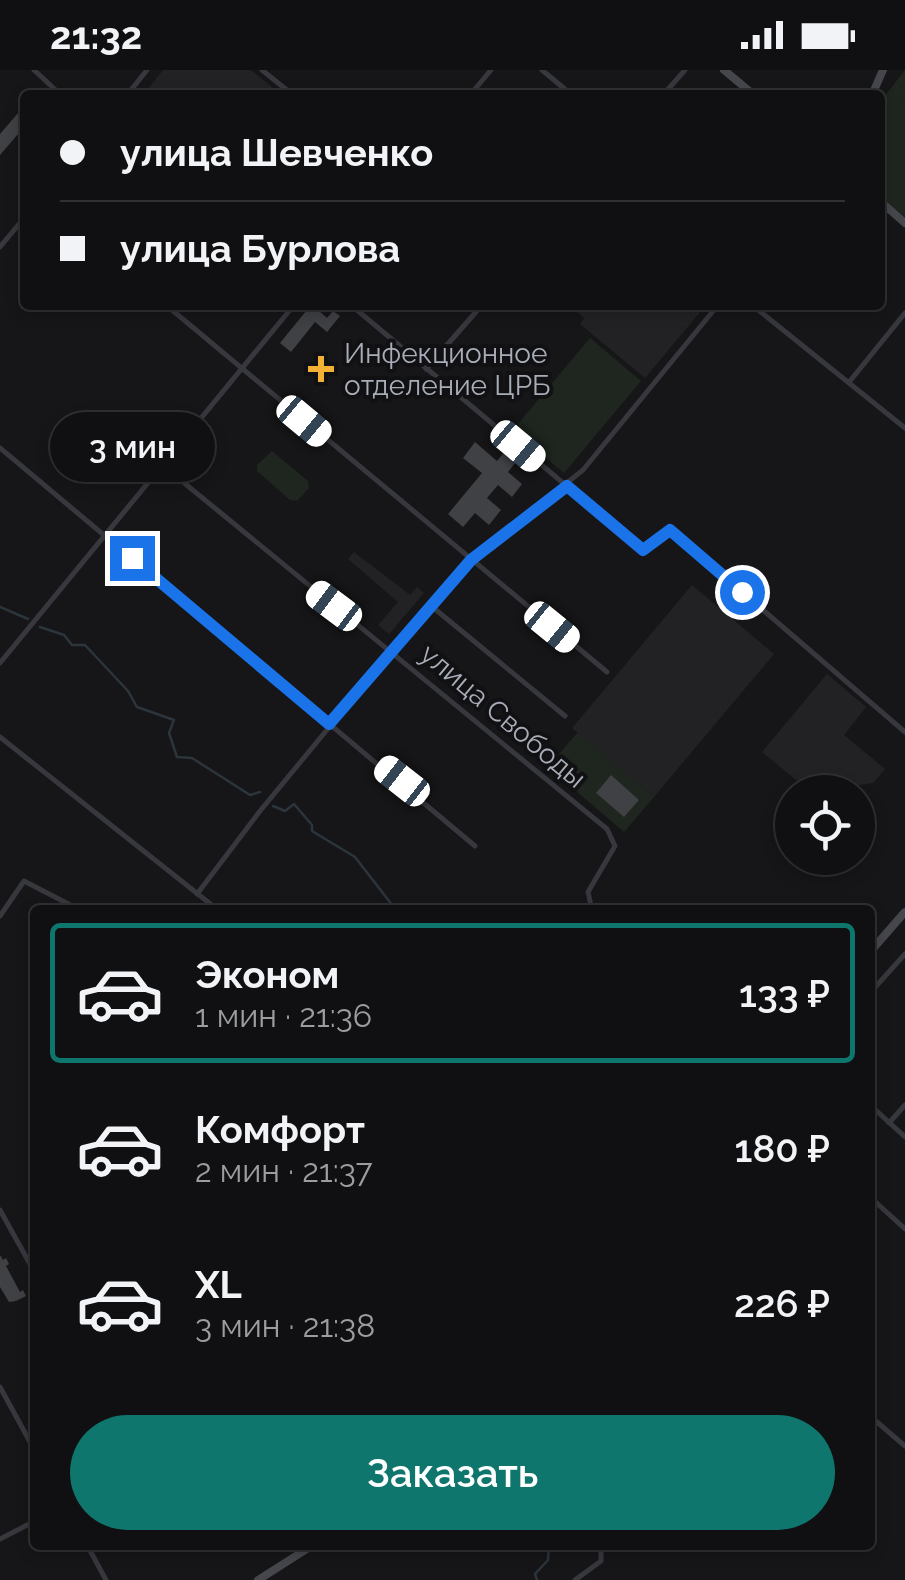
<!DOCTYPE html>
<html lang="ru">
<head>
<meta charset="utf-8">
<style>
	body { margin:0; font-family:Raleway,sans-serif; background:#19191b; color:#f1f3f6; height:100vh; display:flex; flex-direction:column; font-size:38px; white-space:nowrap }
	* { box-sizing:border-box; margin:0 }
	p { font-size:32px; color:#9c9d9f }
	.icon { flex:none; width:55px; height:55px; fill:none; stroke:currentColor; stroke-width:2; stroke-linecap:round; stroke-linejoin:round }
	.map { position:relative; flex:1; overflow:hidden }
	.side { position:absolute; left:30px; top:835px; width:845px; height:645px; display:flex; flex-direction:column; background:#101012; border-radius:10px; box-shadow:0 5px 15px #0003,0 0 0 2px #303032 }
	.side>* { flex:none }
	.guide { position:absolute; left:20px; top:20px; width:865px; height:220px; border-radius:10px; box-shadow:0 5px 15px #0003,0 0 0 2px #303032; display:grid; align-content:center; height:220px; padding:0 40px; background:#101012 }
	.tools { position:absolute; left:775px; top:705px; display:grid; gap:20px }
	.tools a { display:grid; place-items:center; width:100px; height:100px; border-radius:50%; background:#101012; box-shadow:0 5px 15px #0003,0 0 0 2px #303032; font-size:50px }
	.end { position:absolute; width:45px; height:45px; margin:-22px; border:12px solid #1a73e8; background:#fff; box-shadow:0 0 0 5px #fff }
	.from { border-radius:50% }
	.bubble { position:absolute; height:70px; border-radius:35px; background:#101012; box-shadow:0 5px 15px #0003,0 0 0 2px #303032; font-size:32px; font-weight:600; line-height:70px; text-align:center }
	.car { position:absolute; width:30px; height:60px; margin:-30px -15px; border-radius:12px; box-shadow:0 0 8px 2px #0007; background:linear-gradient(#fff 24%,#345 0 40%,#fff 0 76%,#345 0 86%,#fff 0) }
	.guide b { display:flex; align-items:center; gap:35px; height:95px; font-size:38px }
	.guide b+b { border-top:2px solid #303032 }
	.guide i { width:25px; height:25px; background:#f1f3f6 }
	ul { padding:18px 0 0; list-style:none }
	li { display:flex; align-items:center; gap:30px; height:140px; margin:0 20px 15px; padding:0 20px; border:5px solid transparent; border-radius:10px }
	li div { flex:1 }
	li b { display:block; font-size:38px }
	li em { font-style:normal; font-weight:600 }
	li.current { border-color:#0f766e }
	li>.icon { width:90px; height:90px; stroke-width:1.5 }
	.action { display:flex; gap:20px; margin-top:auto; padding:20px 40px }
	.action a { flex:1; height:115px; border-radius:60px; background:#0f766e; color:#fff; font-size:40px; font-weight:600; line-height:115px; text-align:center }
	.status { display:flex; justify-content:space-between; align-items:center; height:70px; padding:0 50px; background:#101012; direction:ltr }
	.status svg { height:28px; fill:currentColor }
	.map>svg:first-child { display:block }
	.built { fill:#222225 }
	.green { fill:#1e261f }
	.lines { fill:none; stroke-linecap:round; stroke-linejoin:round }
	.stream { stroke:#2c353c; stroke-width:2.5 }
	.building { fill:#404145 }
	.street { stroke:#37383d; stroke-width:5 }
	.secondary { stroke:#45474d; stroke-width:8 }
	.route { stroke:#1a73e8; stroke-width:12 }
	.poi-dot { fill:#f2b134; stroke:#111113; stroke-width:4 }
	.labels { text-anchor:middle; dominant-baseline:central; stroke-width:8; stroke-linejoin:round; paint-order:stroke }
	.poi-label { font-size:28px; fill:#a8adb8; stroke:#111113; text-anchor:start }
	.street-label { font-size:28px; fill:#a8adb8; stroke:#111113 }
</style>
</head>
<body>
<div class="status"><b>21:32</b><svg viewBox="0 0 49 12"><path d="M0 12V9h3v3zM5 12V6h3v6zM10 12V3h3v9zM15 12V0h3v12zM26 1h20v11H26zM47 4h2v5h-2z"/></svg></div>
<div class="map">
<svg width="905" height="1510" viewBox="0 0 905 1510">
	<rect width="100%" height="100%" fill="#161618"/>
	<g class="built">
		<polygon points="163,0 251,0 282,25 143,25"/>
		<polygon points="569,235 706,235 645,308 580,254 584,248"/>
		<polygon points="354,482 410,525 417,517 424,523 389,564 378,555 398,532 348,489"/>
		<polygon points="692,515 774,584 654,727 572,658"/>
		<polygon points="827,604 866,637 844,665 885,699 873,713 811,722 762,682"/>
	</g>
	<g class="green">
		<polygon points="905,0 905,147 880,126 880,32"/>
		<polygon points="590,268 641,311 564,403 513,360"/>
		<polygon points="272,381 308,411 309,418 297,431 290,430 257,401 257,395"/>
		<polygon points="578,662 654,727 624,762 548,697"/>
	</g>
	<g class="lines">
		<g class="stream">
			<polyline points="0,537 28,549"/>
			<polyline points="40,557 64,565 72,575 85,575 128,621 137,637 174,650 169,663 177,687 192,688 250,725 260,722"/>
			<polyline points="273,736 285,741 294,734 312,755 312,761 355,787 396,840"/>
			<polyline points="537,1510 535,1504 548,1490 549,1475"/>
		</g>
	</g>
	<g class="building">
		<polygon points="25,35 25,56 0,85 0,64"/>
		<polygon points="311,235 324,235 319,241 327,248 333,241 340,246 327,262 315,252 291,282 280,273"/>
		<polygon points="111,366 133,383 115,406 93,388"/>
		<polygon points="475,372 497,391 507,379 519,388 508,402 522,414 512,427 498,415 487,428 501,440 489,455 475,443 463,457 448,444 482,403 463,388"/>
		<polygon points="611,705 639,730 624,747 596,723"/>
		<polygon points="0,1185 3,1190 6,1188 9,1194 6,1196 20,1222 23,1220 26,1226 16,1231 9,1232 0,1217"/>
	</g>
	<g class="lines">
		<g class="street">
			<polyline points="34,0 61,25"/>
			<polyline points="262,0 293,25"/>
			<polyline points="542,0 572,25"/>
			<polyline points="127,25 147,0"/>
			<polyline points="470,25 491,0"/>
			<polyline points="663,25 685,0"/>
			<polyline points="0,177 25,147"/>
			<polyline points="166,235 607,602"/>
			<polyline points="351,235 643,480 670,460 905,662"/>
			<polyline points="752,235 905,358"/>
			<polyline points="426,299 482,235"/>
			<polyline points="850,311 905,243"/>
			<polyline points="0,378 475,776"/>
			<polyline points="161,394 607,759 615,776 588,822 592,840"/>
			<polyline points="430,535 565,646"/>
			<polyline points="0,593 294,235"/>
			<polyline points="0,667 218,840"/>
			<polyline points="197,824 260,741 430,535 471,490 583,400 718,235"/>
			<polyline points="0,846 24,811 80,840"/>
			<polyline points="870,923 905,884"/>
			<polyline points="870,1035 905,1067"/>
			<polyline points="889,1053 905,1035"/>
			<polyline points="870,1127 905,1159"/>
			<polyline points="0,1140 35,1203"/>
			<polyline points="0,1317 35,1381"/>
			<polyline points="870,1346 905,1376"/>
			<polyline points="0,1469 35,1451"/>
			<polyline points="87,1475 106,1510"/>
			<polyline points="575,1510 601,1491 601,1475"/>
		</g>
		<g class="secondary">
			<polyline points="724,0 754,25"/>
			<polyline points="872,25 883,0"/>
			<polyline points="880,131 905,153"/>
			<polyline points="870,882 905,842"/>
			<polyline points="258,1510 313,1475"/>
		</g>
	</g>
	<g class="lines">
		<polyline class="route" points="132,488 329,654 471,490 567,416 643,480 670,460 742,522"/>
	</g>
	<path class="poi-dot" d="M316 284h10v10h10v10h-10v10h-10v-10h-10v-10h10z"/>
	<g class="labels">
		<g class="poi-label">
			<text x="344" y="283">Инфекционное<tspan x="344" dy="32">отделение ЦРБ</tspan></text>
		</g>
		<g class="street-label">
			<text transform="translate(503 646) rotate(40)">улица Свободы</text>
		</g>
	</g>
</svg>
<div class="tools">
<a><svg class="icon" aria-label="locate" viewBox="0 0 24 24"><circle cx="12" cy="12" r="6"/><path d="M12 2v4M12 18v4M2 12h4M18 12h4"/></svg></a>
</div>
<i class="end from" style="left:742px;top:522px"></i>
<i class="end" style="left:132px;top:488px"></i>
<div class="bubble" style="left:50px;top:342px;width:165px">3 мин</div>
<i class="car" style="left:304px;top:351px;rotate:130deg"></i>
<i class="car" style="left:518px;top:376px;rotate:130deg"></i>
<i class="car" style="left:334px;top:536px;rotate:307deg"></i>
<i class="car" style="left:552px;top:557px;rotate:129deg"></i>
<i class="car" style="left:402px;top:711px;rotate:308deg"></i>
<div class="guide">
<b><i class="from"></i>улица Шевченко</b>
<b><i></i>улица Бурлова</b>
</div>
<section class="side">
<ul>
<li class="current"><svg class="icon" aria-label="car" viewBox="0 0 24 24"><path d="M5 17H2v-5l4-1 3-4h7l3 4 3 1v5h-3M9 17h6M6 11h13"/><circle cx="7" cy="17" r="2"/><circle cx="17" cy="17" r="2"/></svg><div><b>Эконом</b><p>1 мин · 21:36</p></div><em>133 ₽</em></li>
<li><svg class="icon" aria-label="car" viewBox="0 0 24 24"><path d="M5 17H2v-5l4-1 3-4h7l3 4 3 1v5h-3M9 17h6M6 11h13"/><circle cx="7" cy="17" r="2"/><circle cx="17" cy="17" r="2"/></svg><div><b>Комфорт</b><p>2 мин · 21:37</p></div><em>180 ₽</em></li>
<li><svg class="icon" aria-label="car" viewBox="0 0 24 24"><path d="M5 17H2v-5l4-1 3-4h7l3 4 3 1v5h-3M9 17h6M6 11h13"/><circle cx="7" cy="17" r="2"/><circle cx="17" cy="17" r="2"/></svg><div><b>XL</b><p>3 мин · 21:38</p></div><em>226 ₽</em></li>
</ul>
<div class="action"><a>Заказать</a></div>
</section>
</div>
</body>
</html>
